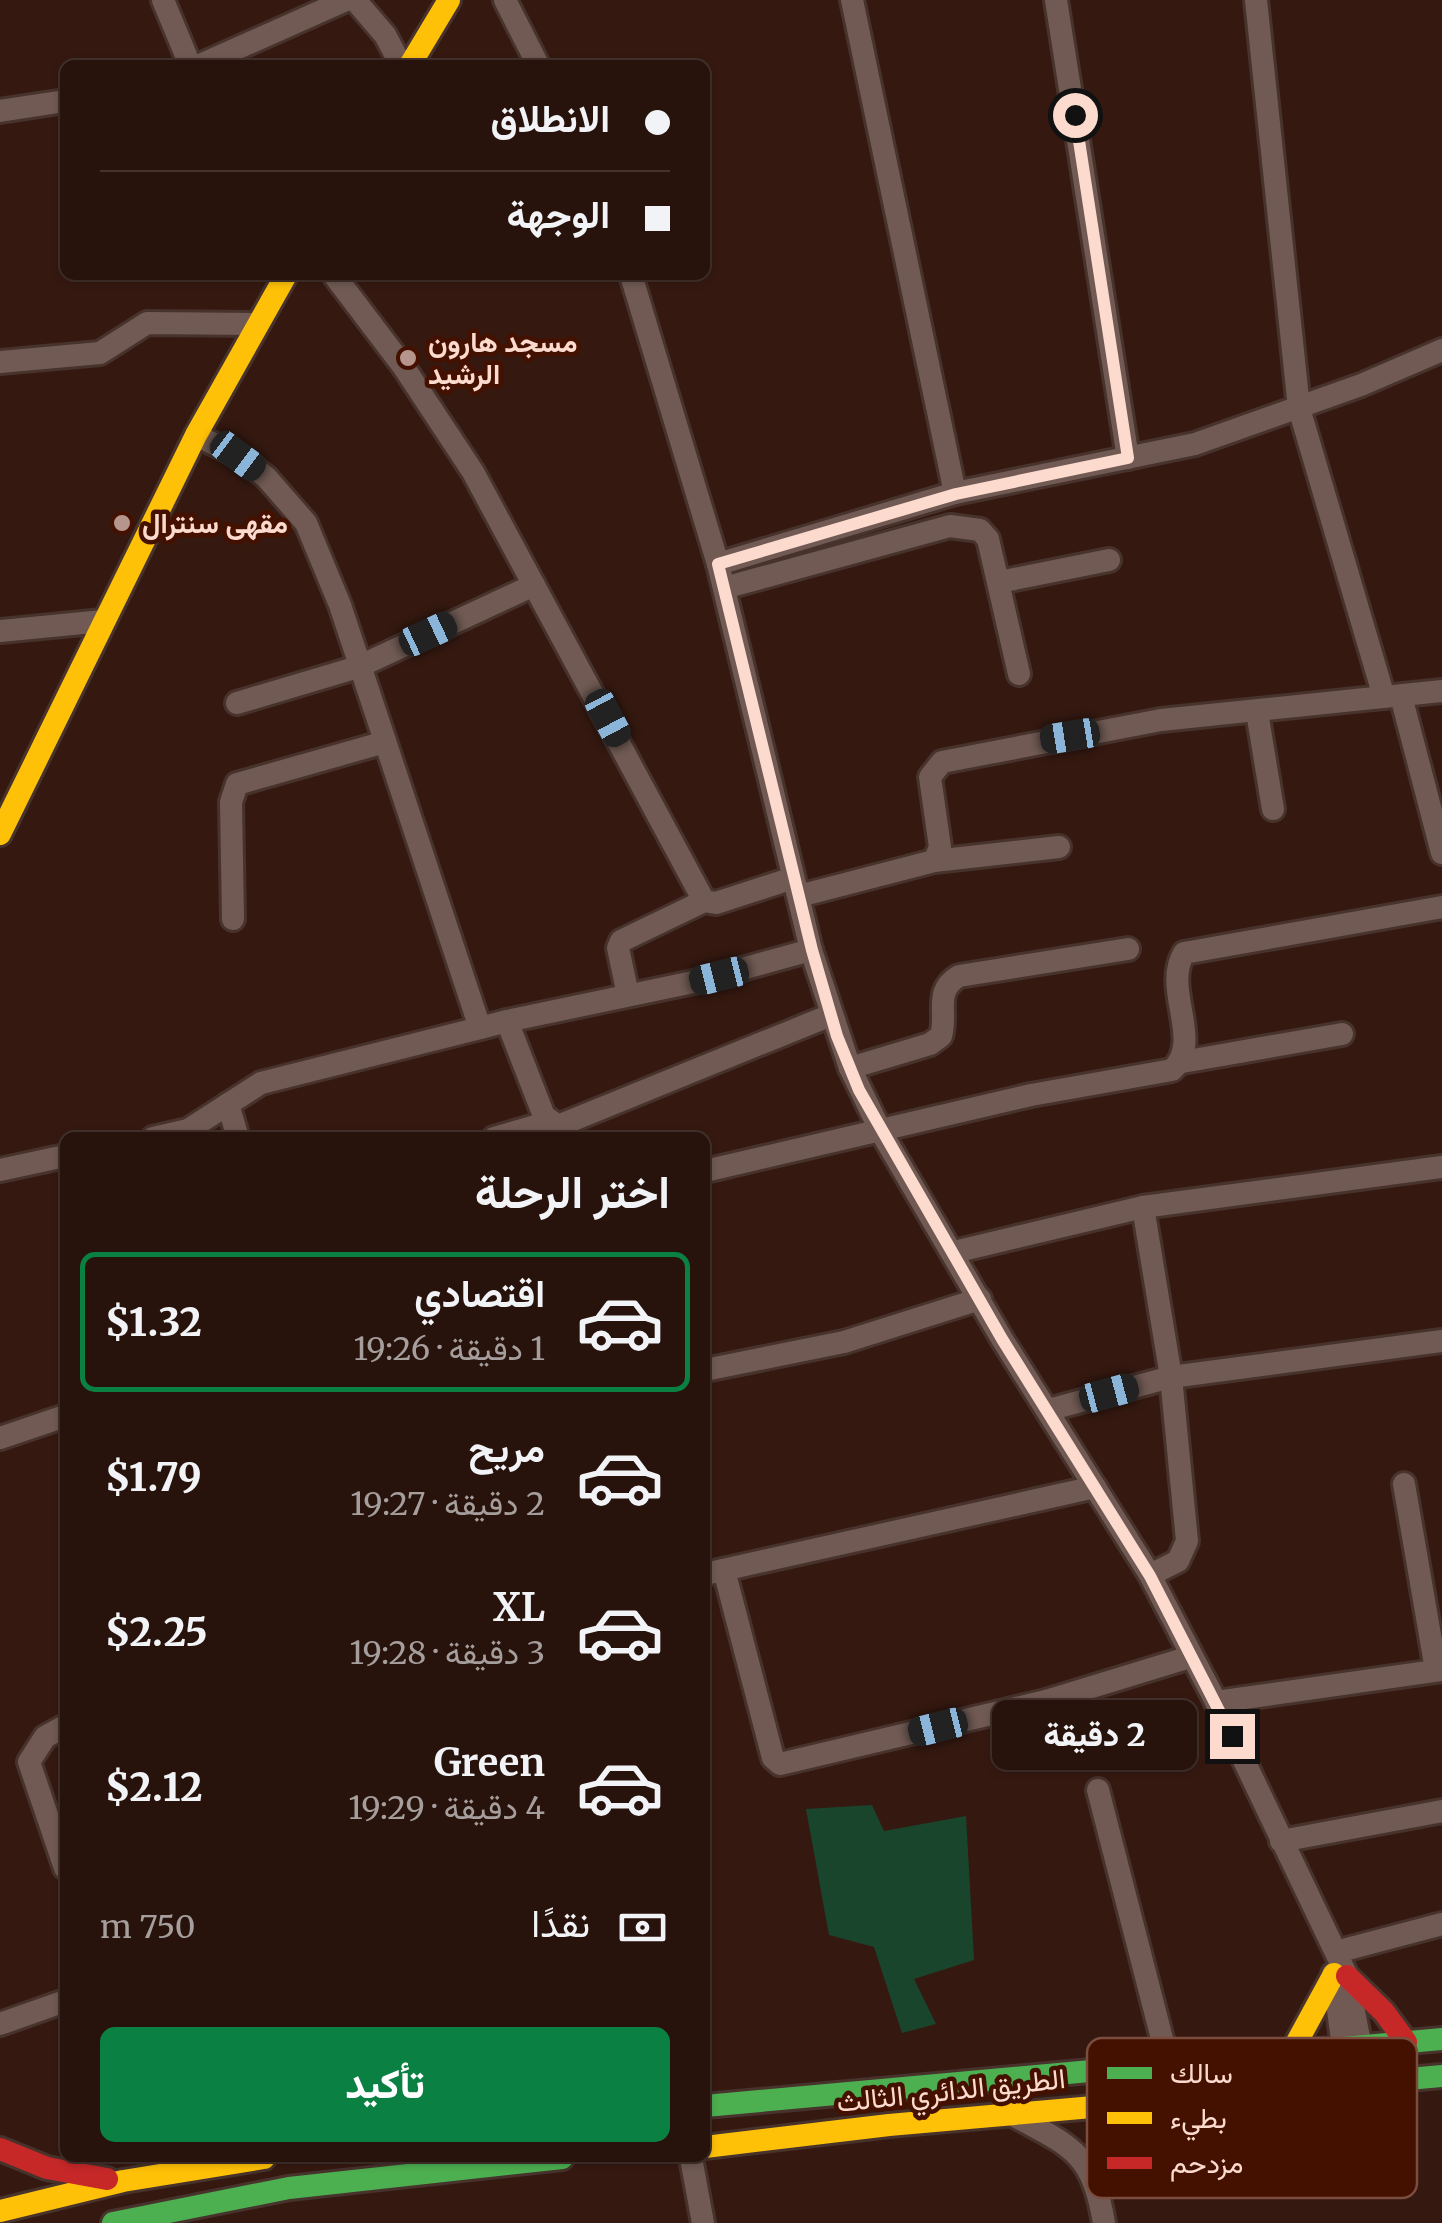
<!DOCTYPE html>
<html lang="ar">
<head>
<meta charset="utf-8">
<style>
	body { margin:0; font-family:Merriweather,Vazirmatn,serif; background:#301c15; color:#f1f3f6; direction:rtl; height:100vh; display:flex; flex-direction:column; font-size:38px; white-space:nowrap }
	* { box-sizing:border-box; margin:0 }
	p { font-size:32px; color:#a59e9d }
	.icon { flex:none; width:55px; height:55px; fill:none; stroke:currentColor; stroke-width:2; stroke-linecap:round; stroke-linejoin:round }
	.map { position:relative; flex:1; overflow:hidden; direction:ltr }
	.side { position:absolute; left:60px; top:1132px; width:650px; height:1030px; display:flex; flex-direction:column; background:#28130c; border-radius:15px; box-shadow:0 2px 8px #0004,0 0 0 2px #44322d; direction:rtl }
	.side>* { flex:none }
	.banner { position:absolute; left:60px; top:60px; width:650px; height:220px; border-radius:15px; box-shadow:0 2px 8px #0004,0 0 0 2px #44322d; direction:rtl; display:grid; align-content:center; height:220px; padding:0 40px; background:#28130c }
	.end { position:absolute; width:45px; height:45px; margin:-22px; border:12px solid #fcdace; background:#111; box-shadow:0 0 0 5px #111 }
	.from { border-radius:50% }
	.bubble { position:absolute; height:70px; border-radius:15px; background:#28130c; box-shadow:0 2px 8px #0004,0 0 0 2px #44322d; font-size:32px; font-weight:800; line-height:70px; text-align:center; direction:rtl }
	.car { position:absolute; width:30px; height:60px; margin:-30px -15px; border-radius:12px; box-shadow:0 0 8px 2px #0007; background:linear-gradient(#222 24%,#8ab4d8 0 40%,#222 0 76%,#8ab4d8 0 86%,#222 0) }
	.banner b { display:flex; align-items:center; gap:35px; height:95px; font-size:38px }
	.banner b+b { border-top:2px solid #44322d }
	.banner i { width:25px; height:25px; background:#f1f3f6 }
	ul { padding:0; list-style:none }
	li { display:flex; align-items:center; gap:30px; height:140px; margin:0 20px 15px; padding:0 20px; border:5px solid transparent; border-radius:15px }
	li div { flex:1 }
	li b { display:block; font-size:38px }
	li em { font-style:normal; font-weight:800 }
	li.current { border-color:#0b8043 }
	li>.icon { width:90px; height:90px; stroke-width:1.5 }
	h2 { padding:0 40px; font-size:45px; line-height:120px }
	.pay { display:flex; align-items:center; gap:25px; height:110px; padding:0 40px; font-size:38px }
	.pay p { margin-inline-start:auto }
	.primary-button { display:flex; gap:20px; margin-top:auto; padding:20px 40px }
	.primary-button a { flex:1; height:115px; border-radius:15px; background:#0b8043; color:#fff; font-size:40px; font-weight:800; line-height:115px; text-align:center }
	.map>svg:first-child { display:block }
	.green { fill:#19452d }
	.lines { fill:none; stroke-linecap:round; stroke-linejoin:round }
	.street-casing { stroke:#47322c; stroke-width:28 }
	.fast-casing { stroke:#47322c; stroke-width:28 }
	.slow-casing { stroke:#47322c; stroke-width:28 }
	.jam-casing { stroke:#47322c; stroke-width:28 }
	.street { stroke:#705a53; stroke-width:22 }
	.fast { stroke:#4caf50; stroke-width:22 }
	.slow { stroke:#ffc107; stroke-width:22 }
	.jam { stroke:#c62828; stroke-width:22 }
	.route { stroke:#fcdace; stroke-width:12 }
	.poi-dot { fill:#b6968c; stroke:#441101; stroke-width:4 }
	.labels { text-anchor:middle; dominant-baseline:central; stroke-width:9; stroke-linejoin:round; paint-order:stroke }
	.poi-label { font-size:28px; font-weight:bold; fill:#fcdace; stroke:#441101; text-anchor:start }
	.street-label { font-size:28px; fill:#fcdace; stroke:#441101 }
	.key { fill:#441101; stroke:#7b4d3e; stroke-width:2.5 }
	.key-label { font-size:28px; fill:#fcdace }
</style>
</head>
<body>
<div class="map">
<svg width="1442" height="2223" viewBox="0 0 1442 2223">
	<rect width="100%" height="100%" fill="#351910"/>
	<polygon class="green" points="872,1805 884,1831 966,1816 974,1960 914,1979 936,2024 902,2033 874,1947 829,1935 806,1809"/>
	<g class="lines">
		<g class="street-casing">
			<g id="street">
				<polyline points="163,0 190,65"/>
				<polyline points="355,0 385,35 401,65"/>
				<polyline points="505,0 538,65"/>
				<polyline points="852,0 955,493"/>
				<polyline points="1056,0 1128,458"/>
				<polyline points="1256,0 1299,408 1384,697"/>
				<polyline points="200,65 346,0"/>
				<polyline points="0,111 65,101"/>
				<polyline points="334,275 403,366 473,472 704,901 716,903 793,878"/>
				<polyline points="631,275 718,564 811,950 850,1068 881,1132 1002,1339 1150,1575 1216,1702 1347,1976 1368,2083"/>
				<polyline points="0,362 100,353 147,323 256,324"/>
				<polyline points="718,564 955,493 1195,444 1361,385 1442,350"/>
				<polyline points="999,582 1109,560"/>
				<polyline points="724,588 950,526 980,530 988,539 1019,674"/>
				<polyline points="0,631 103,621"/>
				<polyline points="1401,696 1442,853"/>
				<polyline points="237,703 358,667 534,585"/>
				<polyline points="1257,712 1273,809"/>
				<polyline points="934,861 1059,847"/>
				<polyline points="799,896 934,861 940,847 930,777 942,762 1161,720 1442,691"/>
				<polyline points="233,919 231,802 237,784 385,742"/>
				<polyline points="628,995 618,948 621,941 704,901"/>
				<polyline points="507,1021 698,981 811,950"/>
				<polyline points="480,1028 507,1021 544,1116 558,1126 831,1015"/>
				<polyline points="1182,1062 1342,1034"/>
				<path d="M850 1068 930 1044 941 1036C948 1013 933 991 959 976L1128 949"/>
				<polyline points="228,1104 238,1138"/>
				<polyline points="153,1138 188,1130 261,1083 480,1028 340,605 306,523 266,477 238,456 196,435"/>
				<polyline points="494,1138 549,1122"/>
				<polyline points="0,1170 65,1156"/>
				<path d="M705 1171 1031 1095 1172 1070C1204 1041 1162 989 1184 953L1442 907"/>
				<polyline points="1143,1207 1171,1377 1187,1541 1178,1561 1150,1575"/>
				<polyline points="954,1252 1143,1207 1442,1167"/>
				<polyline points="705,1370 844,1342 980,1299"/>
				<polyline points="1048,1410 1171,1377 1442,1341"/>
				<polyline points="0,1438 65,1416"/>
				<polyline points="1404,1484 1436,1670"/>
				<polyline points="724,1570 773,1758 780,1764 1046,1701 1190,1657"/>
				<polyline points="705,1574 1095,1487"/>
				<polyline points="1216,1702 1442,1670"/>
				<polyline points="65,1726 45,1737 29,1762 65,1868"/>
				<polyline points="1098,1790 1168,2062"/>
				<polyline points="1281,1841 1442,1811"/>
				<polyline points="1336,1952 1442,1924"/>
				<polyline points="1333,1974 1345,2061"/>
				<polyline points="0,2024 65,2001"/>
				<path d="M1013 2115C1072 2147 1092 2152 1104 2223"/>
				<polyline points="691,2158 703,2223"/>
				<polyline points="1097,2183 1118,2140 1148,2102"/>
			</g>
		</g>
		<g class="fast-casing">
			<g id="fast">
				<polyline points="1275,2091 1442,2076"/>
				<polyline points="705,2106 1442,2039"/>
				<polyline points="113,2223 289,2188 562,2158"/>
			</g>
		</g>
		<g class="slow-casing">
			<g id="slow">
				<polyline points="410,65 449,0"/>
				<polyline points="0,834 196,435 286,275"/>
				<polyline points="1292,2051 1334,1974"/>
				<polyline points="705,2147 889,2125 1275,2091"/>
				<polyline points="0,2211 123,2181 264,2158"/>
			</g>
		</g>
		<g class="jam-casing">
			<g id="jam">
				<polyline points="1347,1976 1384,2012 1406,2042"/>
				<polyline points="0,2149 47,2168 107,2179"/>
			</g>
		</g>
		<use href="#street" class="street"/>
		<use href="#fast" class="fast"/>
		<use href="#slow" class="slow"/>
		<use href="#jam" class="jam"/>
	</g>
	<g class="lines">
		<polyline class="route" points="1075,115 1128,458 956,494 718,564 812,950 837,1036 859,1090 1002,1339 1150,1576 1232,1736"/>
	</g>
	<g class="poi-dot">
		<circle cx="408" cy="358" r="10"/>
		<circle cx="122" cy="523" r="10"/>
	</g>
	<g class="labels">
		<g class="poi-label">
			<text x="428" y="342">مسجد هارون<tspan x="428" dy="32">الرشيد</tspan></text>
			<text x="142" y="523">مقهى سنترال</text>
		</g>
		<g class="street-label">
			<text transform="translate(951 2090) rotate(-6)">الطريق الدائري الثالث</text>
		</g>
	</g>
	<rect x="1087" y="2038" width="330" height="160" rx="15" class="key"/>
	<rect x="1107" y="2067" width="45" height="12" fill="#4caf50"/>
	<rect x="1107" y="2112" width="45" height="12" fill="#ffc107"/>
	<rect x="1107" y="2157" width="45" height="12" fill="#c62828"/>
	<g class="key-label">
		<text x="1170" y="2083">سالك</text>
		<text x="1170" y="2128">بطيء</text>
		<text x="1170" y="2173">مزدحم</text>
	</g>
</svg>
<i class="end from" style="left:1075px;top:115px"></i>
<i class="end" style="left:1232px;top:1736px"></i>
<div class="bubble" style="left:992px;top:1700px;width:205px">2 دقيقة</div>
<i class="car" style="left:238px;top:456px;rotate:127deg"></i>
<i class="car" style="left:428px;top:634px;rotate:65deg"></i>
<i class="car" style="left:608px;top:718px;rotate:152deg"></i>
<i class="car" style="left:1070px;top:736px;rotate:261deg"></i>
<i class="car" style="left:719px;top:976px;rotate:256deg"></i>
<i class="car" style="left:1109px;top:1393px;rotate:75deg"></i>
<i class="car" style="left:938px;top:1727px;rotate:256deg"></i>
<div class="banner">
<b><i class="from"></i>الانطلاق</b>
<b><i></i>الوجهة</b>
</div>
<section class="side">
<h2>اختر الرحلة</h2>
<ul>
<li class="current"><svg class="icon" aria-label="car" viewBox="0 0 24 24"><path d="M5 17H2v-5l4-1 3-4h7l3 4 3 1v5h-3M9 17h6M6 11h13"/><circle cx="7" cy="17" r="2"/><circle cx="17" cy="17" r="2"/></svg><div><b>اقتصادي</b><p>1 دقيقة · 19:26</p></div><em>$1.32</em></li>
<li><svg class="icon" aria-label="car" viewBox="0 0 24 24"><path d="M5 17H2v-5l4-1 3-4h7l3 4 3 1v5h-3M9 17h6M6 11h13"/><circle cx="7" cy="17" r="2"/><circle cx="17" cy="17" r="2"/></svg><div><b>مريح</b><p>2 دقيقة · 19:27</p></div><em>$1.79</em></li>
<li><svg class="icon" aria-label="car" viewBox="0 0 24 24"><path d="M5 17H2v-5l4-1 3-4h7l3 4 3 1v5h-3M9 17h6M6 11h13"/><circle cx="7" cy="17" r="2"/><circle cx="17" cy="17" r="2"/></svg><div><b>XL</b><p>3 دقيقة · 19:28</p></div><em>$2.25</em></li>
<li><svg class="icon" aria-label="car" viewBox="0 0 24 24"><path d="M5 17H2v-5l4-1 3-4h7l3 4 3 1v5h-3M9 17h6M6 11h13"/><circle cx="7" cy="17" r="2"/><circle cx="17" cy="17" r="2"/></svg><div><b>Green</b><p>4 دقيقة · 19:29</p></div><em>$2.12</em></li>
</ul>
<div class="pay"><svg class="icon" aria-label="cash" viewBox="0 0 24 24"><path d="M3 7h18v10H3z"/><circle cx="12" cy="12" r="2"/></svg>نقدًا<p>750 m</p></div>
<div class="primary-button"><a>تأكيد</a></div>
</section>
</div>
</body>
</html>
